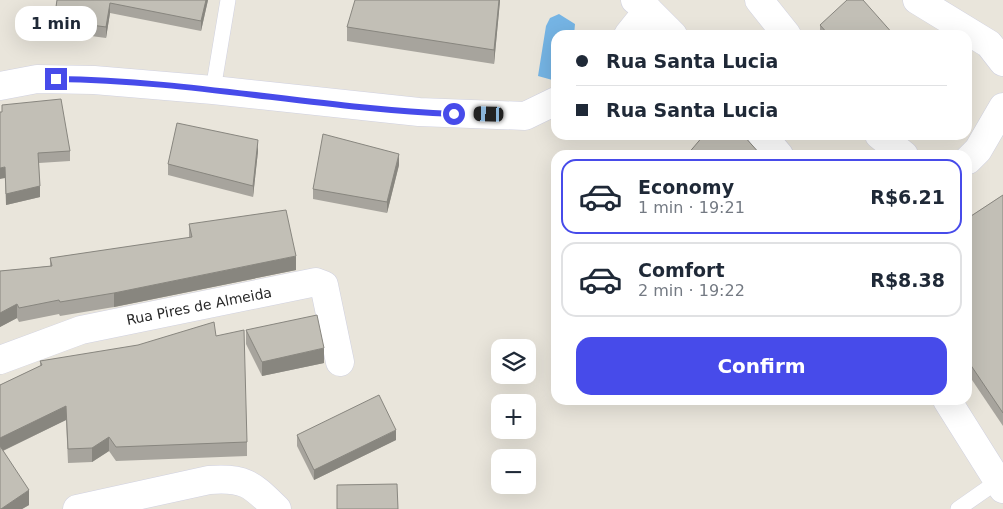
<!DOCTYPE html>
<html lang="en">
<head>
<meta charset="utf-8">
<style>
	body { margin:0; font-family:"DejaVu Sans",sans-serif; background:#f2f2f3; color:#1f2937; height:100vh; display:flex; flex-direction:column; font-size:19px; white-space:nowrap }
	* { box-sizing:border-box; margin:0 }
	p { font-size:16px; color:#747a83 }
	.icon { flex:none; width:28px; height:28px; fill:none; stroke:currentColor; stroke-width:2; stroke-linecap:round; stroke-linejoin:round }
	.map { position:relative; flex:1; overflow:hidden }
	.drawer { position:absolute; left:551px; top:150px; width:421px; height:255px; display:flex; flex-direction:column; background:#fff; border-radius:15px; box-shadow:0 5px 20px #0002 }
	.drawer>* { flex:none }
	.hud { position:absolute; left:551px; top:30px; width:421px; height:110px; border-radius:15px; box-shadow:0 5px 20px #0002; display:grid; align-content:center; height:110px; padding:0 25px; background:#fff }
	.fabs { position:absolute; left:491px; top:339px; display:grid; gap:10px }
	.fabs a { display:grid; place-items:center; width:45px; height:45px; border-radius:10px; background:#fff; box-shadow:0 5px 20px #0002; font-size:25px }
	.end { position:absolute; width:22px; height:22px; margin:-11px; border:6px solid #474bea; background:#fff; box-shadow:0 0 0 2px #fff }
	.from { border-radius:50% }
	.bubble { position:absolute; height:35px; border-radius:15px; background:#fff; box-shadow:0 5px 20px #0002; font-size:16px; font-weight:700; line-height:35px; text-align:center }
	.car { position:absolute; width:15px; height:30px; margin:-15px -8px; border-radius:6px; box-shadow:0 0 4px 1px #0007; background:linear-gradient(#222 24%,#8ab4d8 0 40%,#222 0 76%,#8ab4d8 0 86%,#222 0) }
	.hud b { display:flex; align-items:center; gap:18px; height:48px; font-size:19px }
	.hud b+b { border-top:1px solid #e0e1e3 }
	.hud i { width:12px; height:12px; background:#1f2937 }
	ul { padding:9px 0 0; list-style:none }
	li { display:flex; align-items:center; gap:15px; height:75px; margin:0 10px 8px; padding:0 15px; border:2px solid #e0e1e3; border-radius:15px }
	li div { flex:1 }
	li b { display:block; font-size:19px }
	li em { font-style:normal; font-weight:700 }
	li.active { border-color:#474bea }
	li>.icon { width:45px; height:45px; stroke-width:1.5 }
	.primary-button { display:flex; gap:10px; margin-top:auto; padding:10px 25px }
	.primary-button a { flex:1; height:58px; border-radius:15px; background:#474bea; color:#fff; font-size:20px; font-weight:700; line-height:58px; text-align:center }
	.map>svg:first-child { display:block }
	.water { fill:#75b4e4 }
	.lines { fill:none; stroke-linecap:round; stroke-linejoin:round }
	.service-casing { stroke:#d0d1e0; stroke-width:16 }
	.minor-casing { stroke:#d0d1e0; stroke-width:29 }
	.tertiary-casing { stroke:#d0d1e0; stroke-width:29 }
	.service { stroke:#fff; stroke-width:15 }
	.minor { stroke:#fff; stroke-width:28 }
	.tertiary { stroke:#fff; stroke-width:28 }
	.wall { fill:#a7a49d }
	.shaded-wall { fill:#88867f }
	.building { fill:#c2bfb6; stroke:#88867f }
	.route { stroke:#474bea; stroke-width:6 }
	.labels { text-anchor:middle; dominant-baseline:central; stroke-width:4; stroke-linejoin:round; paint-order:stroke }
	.street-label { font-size:14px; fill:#282828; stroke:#fff }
</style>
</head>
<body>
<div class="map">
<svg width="1003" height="509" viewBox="0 0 1003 509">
	<rect width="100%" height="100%" fill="#e9e5db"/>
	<polygon class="water" points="559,14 575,24 574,35 556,35 556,81 538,76 546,26 550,18"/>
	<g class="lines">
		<g class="service-casing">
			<g id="service">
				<polyline points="213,90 228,0"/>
				<polyline points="958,509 998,481"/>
			</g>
		</g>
		<g class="minor-casing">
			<g id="minor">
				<polyline points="628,35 648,10"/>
				<polyline points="0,86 37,79 94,80 213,90 419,112 525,116 556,101"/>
				<polyline points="0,360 81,330 316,282 324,285 340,362"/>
				<path d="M77 509 209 480C246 477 252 485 277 509"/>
			</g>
		</g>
		<g class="tertiary-casing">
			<g id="tertiary">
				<polyline points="635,0 648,10 673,35"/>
				<polyline points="759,0 787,35"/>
				<polyline points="917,0 989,44 1003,62"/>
				<polyline points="762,135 779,155"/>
				<polyline points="879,135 904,155"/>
				<polyline points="968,160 978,150 1003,107"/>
				<polyline points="947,400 1003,489"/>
			</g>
		</g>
		<use href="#service" class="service"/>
		<use href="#minor" class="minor"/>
		<use href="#tertiary" class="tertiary"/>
	</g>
	<g class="wall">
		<polygon points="57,0 208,0 201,31 110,13 106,38 54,31 54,20"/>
		<polygon points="500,0 494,64 347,41 347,27"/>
		<polygon points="820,25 894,35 820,35"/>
		<polygon points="2,112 70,151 70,161 39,163 40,197 6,205"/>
		<polygon points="258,151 253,197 168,175 168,164"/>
		<polygon points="399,165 387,213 313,199 313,189"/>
		<polygon points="1003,195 1003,426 968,374 968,218"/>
		<polygon points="189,224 296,270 114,307 60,316 59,314 19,322 17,318 0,327 0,271 50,266 50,258 189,238"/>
		<polygon points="246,330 324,363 262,376 246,344"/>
		<polygon points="216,336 247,442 247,456 116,461 109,451 92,462 68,463 66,420 3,451 29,505 22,509 0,509 0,385 40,366 40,361"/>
		<polygon points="297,435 396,440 314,480 297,446"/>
	</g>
	<g class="shaded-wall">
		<polygon points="206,0 208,0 201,31 201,21"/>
		<polygon points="499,0 500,0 500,1 494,64 494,50"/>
		<polygon points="110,3 110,13 106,38 106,27"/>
		<polygon points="258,140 258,151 253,197 253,186"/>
		<polygon points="399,154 399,165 387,213 387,202"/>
		<polygon points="5,167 5,178 0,179 0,168"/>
		<polygon points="40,186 40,197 6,205 6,194"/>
		<polygon points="296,256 296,270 114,307 114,293"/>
		<polygon points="17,304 17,318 0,327 0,313"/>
		<polygon points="324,348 324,363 262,376 262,362"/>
		<polygon points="66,406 66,420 0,452 0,438"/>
		<polygon points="396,430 396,440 314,480 314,470"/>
		<polygon points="109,437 109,451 92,462 92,448"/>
		<polygon points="29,490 29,505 22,509 1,509"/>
	</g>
	<g class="building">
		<polygon points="57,0 206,0 201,21 110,3 106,27 54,20"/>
		<polygon points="355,0 499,0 494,50 347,27"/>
		<polygon points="847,0 863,0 894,35 829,35 820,25"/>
		<polygon points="61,99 70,151 38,153 40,186 6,194 5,167 0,168 0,112 2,112 2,105"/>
		<polygon points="177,123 258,140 253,186 168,164"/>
		<polygon points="323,134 399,154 387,202 313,189"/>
		<polygon points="704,135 743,135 761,155 687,155"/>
		<polygon points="1003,195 1003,413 968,361 968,218"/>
		<polygon points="286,210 296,256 114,293 60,302 59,300 19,308 17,304 0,313 0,271 52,266 50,258 192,237 189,224"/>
		<polygon points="317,315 324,348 262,362 246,330"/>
		<polygon points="214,322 216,336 244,330 247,442 116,447 109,437 92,448 68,449 66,406 0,438 0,385 42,365 40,361 138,345"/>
		<polygon points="379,395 396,430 314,470 297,435"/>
		<polygon points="0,446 29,490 1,509 0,509"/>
		<polygon points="397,484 398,509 337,509 337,485"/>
	</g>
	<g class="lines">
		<path class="route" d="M56 79C189 80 321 109 454 114"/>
	</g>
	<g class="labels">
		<g class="street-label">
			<text transform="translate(199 306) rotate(-11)">Rua Pires de Almeida</text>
		</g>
	</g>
</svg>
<div class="fabs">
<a><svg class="icon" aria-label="layers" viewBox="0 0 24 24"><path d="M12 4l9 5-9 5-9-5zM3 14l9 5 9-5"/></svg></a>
<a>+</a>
<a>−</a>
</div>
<i class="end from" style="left:454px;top:114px"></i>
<i class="end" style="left:56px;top:79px"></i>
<div class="bubble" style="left:15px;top:6px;width:82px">1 min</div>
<i class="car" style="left:489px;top:114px;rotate:272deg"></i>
<div class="hud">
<b><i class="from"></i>Rua Santa Lucia</b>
<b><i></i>Rua Santa Lucia</b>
</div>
<section class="drawer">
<ul>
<li class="active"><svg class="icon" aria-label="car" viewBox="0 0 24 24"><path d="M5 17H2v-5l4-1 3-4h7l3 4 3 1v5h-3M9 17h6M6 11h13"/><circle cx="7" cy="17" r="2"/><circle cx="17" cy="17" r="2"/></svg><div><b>Economy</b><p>1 min · 19:21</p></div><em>R$6.21</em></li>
<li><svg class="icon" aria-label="car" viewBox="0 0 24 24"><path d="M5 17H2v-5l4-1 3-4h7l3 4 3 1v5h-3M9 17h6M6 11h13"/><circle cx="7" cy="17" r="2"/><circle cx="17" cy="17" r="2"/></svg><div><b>Comfort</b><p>2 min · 19:22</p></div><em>R$8.38</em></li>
</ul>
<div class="primary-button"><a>Confirm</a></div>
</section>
</div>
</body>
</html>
